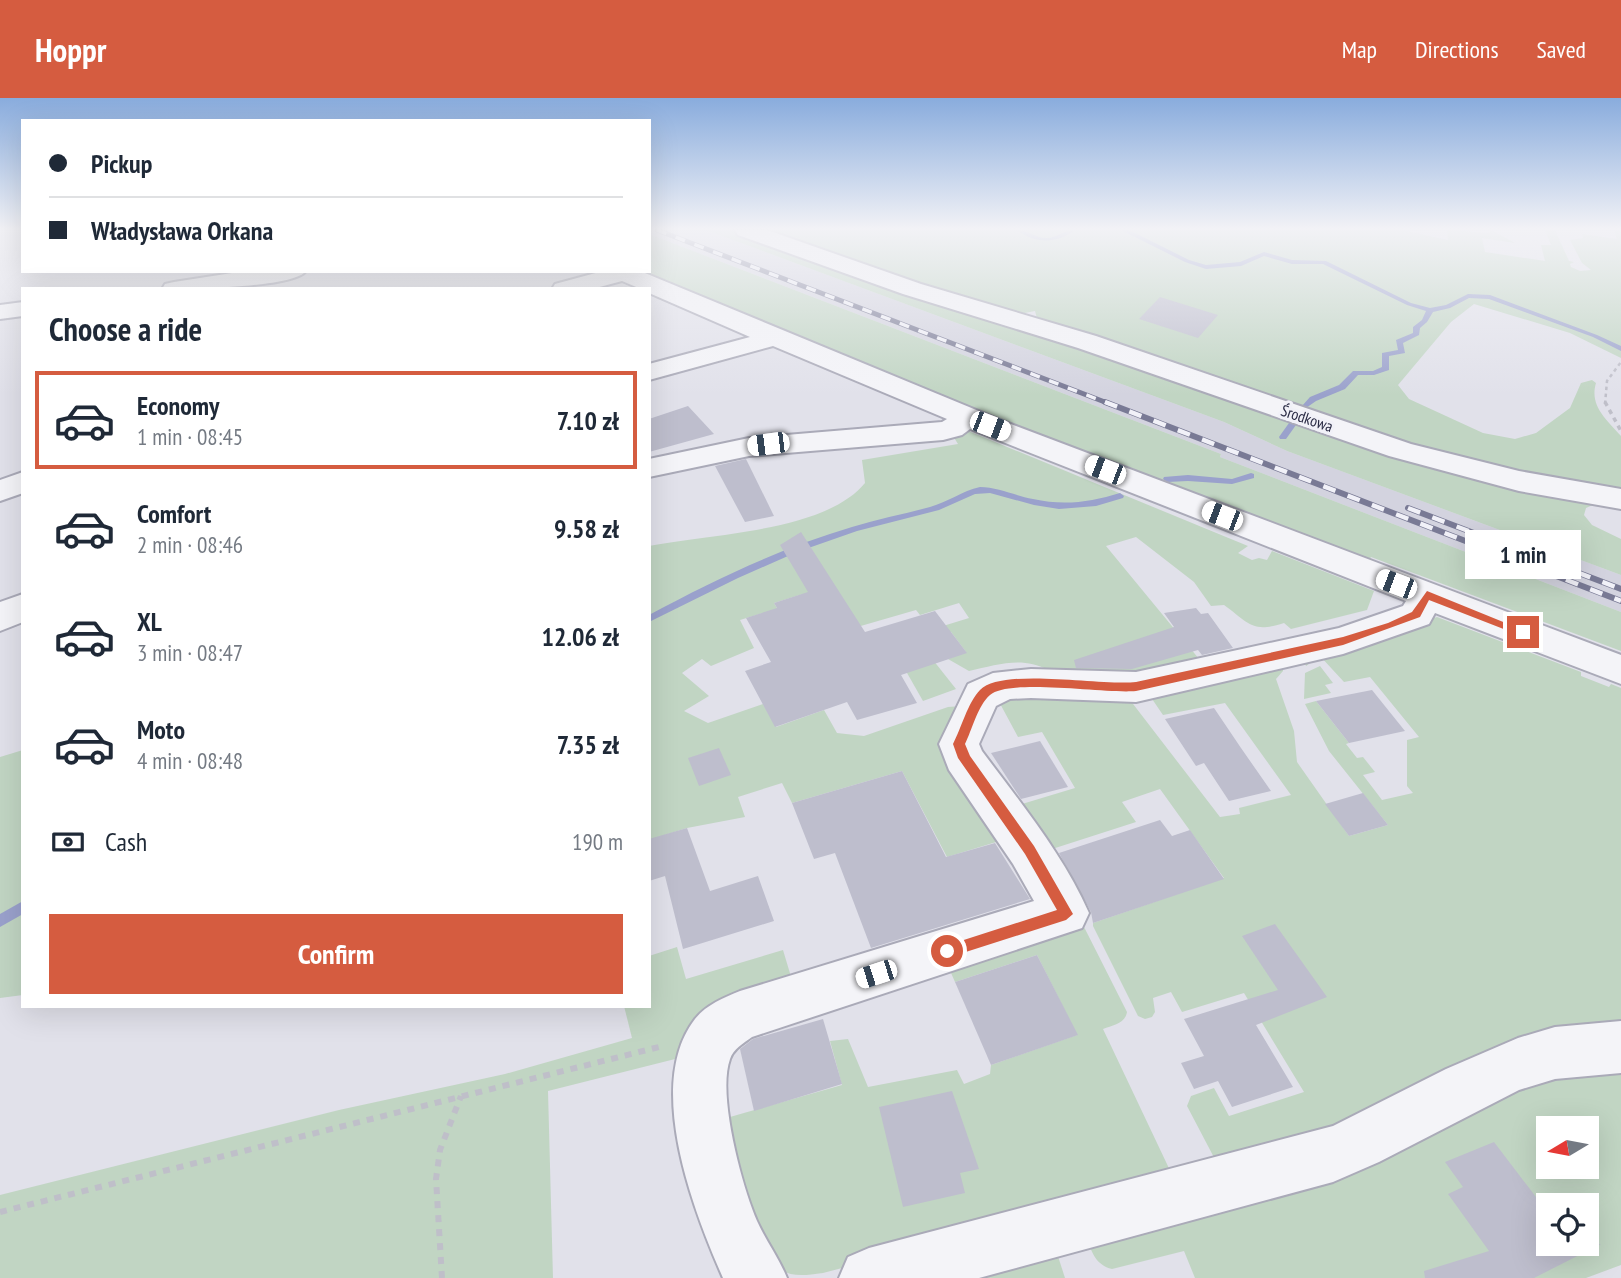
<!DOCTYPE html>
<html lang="en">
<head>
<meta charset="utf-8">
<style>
	body { margin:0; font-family:"PT Sans Narrow",sans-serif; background:#f2f2f3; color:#1f2937; height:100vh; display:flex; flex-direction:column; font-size:26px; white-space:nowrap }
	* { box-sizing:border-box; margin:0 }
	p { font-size:23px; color:#747a83 }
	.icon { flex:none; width:38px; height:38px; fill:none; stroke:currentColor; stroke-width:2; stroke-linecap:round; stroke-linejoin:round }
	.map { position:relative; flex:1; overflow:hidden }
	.side { position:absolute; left:21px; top:189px; width:630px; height:721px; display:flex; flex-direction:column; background:#fff; border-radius:0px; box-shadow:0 7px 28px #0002 }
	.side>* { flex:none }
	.banner { position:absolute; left:21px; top:21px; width:630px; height:154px; border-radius:0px; box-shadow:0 7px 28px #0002; display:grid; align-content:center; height:154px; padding:0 28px; background:#fff }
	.needle { width:46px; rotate:260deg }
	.fabs { position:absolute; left:1536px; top:1018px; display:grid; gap:14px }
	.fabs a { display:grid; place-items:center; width:63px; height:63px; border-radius:0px; background:#fff; box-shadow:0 7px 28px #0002; font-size:35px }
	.end { position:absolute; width:32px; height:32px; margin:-16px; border:9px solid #d55c40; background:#fff; box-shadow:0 0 0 4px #fff }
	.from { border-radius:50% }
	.bubble { position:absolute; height:49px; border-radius:0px; background:#fff; box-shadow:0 7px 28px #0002; font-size:23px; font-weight:600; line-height:49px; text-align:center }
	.car { position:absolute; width:21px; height:42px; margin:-21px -10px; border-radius:9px; box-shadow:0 0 5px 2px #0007; background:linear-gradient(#fff 24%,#345 0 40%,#fff 0 76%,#345 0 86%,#fff 0) }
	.banner b { display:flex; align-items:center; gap:24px; height:66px; font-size:26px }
	.banner b+b { border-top:2px solid #e0e1e3 }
	.banner i { width:18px; height:18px; background:#1f2937 }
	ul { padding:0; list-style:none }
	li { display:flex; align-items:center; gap:21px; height:98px; margin:0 14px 10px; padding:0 14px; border:4px solid transparent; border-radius:0px }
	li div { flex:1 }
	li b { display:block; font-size:26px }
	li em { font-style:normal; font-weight:600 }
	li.active { border-color:#d55c40 }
	li>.icon { width:63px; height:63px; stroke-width:1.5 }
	h2 { padding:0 28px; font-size:32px; line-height:84px }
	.pay { display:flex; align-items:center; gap:18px; height:77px; padding:0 28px; font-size:26px }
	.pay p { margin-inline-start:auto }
	.cta { display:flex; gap:14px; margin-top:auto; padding:14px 28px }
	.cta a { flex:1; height:80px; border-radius:0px; background:#d55c40; color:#fff; font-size:28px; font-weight:600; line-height:80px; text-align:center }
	header { display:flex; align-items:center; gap:42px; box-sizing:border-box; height:98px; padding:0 35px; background:#d55c40; color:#fff }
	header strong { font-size:33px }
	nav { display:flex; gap:38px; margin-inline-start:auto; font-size:24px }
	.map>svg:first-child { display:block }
	.built { fill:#d3d3df }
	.green { fill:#c1d5c3; fill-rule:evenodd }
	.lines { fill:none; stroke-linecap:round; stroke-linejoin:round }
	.stream { fill:#9aa1cc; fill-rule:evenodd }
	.building { fill:#bebecd }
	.minor-casing { stroke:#aaaab8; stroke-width:4 }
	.path-far2 { stroke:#bfbfc9; stroke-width:2.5; stroke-dasharray:3.5 3.5; stroke-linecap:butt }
	.path-far1 { stroke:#bfbfc9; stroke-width:3.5; stroke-dasharray:4.5 4.5; stroke-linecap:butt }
	.path { stroke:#bfbfc9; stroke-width:6; stroke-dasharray:7 7; stroke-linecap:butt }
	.minor { fill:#f4f4f8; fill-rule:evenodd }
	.rail-far1-casing { stroke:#797a95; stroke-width:5 }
	.rail-casing { stroke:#797a95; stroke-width:6 }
	.rail-far1 { stroke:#f1f1f8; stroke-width:3.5; stroke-dasharray:10; stroke-linecap:butt }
	.rail { stroke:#f1f1f8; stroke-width:4.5; stroke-dasharray:13; stroke-linecap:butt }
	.route { fill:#d55c40 }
	.labels { text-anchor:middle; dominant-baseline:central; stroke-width:6; stroke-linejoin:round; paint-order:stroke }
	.far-street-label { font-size:16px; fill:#282943; stroke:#f1f1f8 }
</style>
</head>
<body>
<header>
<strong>Hoppr</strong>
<nav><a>Map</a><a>Directions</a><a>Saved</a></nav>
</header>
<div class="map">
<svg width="1621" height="1180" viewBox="0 0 1621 1180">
	<rect width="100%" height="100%" fill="#e1e1ea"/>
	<polygon class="built" points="649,132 706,132 1224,324 1287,353 1621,477 1621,514 1220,359 1221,356 649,136"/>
	<g class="green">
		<polygon points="706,132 735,132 1595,406 1586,410 1584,417 1592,427 1621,441 1621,477 1287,353 1224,324"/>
		<path d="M756 132H1402L1448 142 1447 132 1489 135 1491 132 1515 145 1482 140 1485 154 1545 163 1541 147H1551L1545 132H1555L1569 163 1574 164 1570 166 1571 169 1580 173 1591 172 1582 165 1570 142 1583 140 1582 136 1617 141 1614 132H1621V260L1570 235 1474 206 1451 224 1398 287 1409 301 1483 335 1515 341 1536 335 1570 310 1581 285 1592 282 1596 285C1589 308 1607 322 1621 338V396L1418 352 1038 224 1035 213 1015 217Z"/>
		<polygon points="649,136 1221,356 1220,359 1621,514 1621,553 1371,459 1368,464 939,299 638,173 649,173"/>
		<path d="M966 332 1248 448 1238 455 1252 462 1259 460 1267 462 1272 453 1374 493 1367 512 1291 531 1284 525C1252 535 1250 526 1224 507L1211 508 1194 484 1136 439 1106 448 1204 567 1403 513 1169 577 1048 572C1022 558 997 567 969 573L948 561 966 554 951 534 930 532 969 520 959 505 920 517 916 512 833 536 803 496 774 505 780 515H763L740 522 754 550 711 568 702 561 682 575 709 598 684 613 708 625 763 606 776 629 824 612 837 635 864 638 948 609 961 608 1006 741 947 759 902 673 792 705 782 685 738 699 745 719 687 730 649 742V448C709 436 825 434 865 385L862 362 958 346 953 338Z"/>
		<polygon points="1437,519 1581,574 1581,578 1609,589 1611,586 1621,590 1621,940 1372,1031 1219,1069 1187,1008 1191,998 1214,990 1229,1018 1304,994 1244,895 1182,914 1171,894 1153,900 1155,914 1152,919 1145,921 1138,918 1093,828 1093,825 1224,780 1160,691 1122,704 1136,724 1046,753 1022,706 1075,690 1042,634 1018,639 997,600 1056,595 1130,602 1220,719 1240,716 1239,710 1291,697 1225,605 1163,617 1150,598 1283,567 1283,573 1276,581 1294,633 1297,664 1349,738 1388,727 1329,653 1305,606 1316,603 1349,645 1346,646 1357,660 1363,659 1375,674 1363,677 1382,702 1413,695 1407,688 1407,642 1419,639 1370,579 1344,584 1320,558 1306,568 1304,563"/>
		<polygon points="886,538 914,538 956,591 923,603"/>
		<polygon points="1320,568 1333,585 1325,587 1331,595 1304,601 1305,575"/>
		<polygon points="23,652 23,897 0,900 0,659"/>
		<path d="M1082 825 1127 914C1125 926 1113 927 1103 931L1175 1083 823 1175C795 1179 783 1179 763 1157L716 1023 842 987 830 943 848 941 868 989 957 972 964 986 990 976 991 967 1077 937 1037 857 955 884 948 868Z"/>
		<polygon points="677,849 686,881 783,852 792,882 691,957 548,993 553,1180 0,1180 0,1097 339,1012 505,976 632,940 624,908 649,908 649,858"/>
		<path d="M1621 959V1167L1586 1180H1195L1184 1153 1112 1171C1096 1167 1092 1155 1087 1141L1490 991ZM1549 1031H1587V1069H1549ZM1549 1108H1587V1146H1549Z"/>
		<polygon points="1055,1149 1065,1180 936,1180"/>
	</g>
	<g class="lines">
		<g class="stream">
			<path d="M1017 132C1028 132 1035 140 1046 140 1057 140 1064 132 1075 132 1056 146 1036 146 1017 132Z"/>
			<polygon points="1121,132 1129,132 1189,162 1206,167 1240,164 1264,154 1292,162 1326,163 1411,205 1430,210 1446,207 1468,196 1490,197 1597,237 1621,248 1621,253 1593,239 1489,201 1469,200 1450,210 1433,214 1427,224 1420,230 1419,237 1403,245 1405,255 1389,258 1389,272 1374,277 1358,277 1345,291 1316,303 1306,310 1302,308 1310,299 1339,287 1353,273 1373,273 1382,269 1382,255 1398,252 1396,242 1413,235 1413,229 1422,222 1426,213 1407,207 1323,166 1292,166 1264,158 1241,168 1206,171 1185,164"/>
			<polygon points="1289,325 1292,325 1296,327 1286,341 1280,341 1279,339"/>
			<polygon points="1251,375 1254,376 1254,380 1232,386 1188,383 1167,384 1163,381 1164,379 1188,377 1232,381"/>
			<path d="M980 389C998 389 1016 398 1033 401 1064 408 1091 404 1120 395L1124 398 1123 400 1096 408 1059 411 1034 407 990 395 975 396 939 412 857 433 797 454 738 480 649 524V517C714 482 781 450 852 429 878 421 904 416 930 409 948 404 962 393 980 389Z"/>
			<polygon points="23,803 23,816 0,829 0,816"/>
		</g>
	</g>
	<g class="building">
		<polygon points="1160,199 1218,217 1198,240 1139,221"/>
		<polygon points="688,308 714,336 649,354 649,321"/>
		<polygon points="746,361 774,418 745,424 715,368"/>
		<polygon points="801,434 865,534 935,513 967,555 901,577 917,605 857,622 847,604 775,629 745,573 771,564 746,520 777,510 774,505 808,494 780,447"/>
		<polygon points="1196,510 1201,516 1208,515 1233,550 1202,557 1198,552 1132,571 1076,570 1074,562 1174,529 1164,515"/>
		<polygon points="1372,592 1405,633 1349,645 1316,603"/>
		<polygon points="1214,610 1241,650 1271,693 1229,703 1204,665 1196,668 1165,621"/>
		<polygon points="1040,643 1068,689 1021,701 991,655"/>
		<polygon points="719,650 731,677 699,688 688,660"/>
		<polygon points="902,673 946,759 995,745 1030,801 871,850 835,755 814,761 792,705"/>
		<polygon points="1363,695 1388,727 1349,738 1325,706"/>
		<polygon points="1160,722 1172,738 1190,732 1224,781 1093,825 1091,814 1059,755"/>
		<polygon points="687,730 710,793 758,778 774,823 683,851 665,778 649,783 649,741"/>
		<polygon points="1275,826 1327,899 1256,927 1293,989 1232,1009 1218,983 1194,991 1181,965 1204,958 1184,921 1278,892 1242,838"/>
		<polygon points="1037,857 1078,937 991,967 955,884"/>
		<polygon points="823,921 842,986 754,1013 740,951 753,941"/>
		<polygon points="952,993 979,1071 960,1075 965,1095 903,1109 879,1009"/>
		<polygon points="1494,1044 1549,1116 1549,1146 1601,1146 1534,1180 1425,1180 1424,1173 1489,1153 1448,1096 1463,1089 1445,1064"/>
	</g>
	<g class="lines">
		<g class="minor-casing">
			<g id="minor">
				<polygon points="735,132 767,132 921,186 1096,238 1411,346 1519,373 1621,391 1621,411 1519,393 1389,358 1078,250 903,196 738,137"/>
				<path d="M245 173H306C294 190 186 191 162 191L165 186 174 184Z"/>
				<path d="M603 173H640L1003 323 1621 557V586L1435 515 1429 526 1343 556 1136 604 1031 600 1010 601 996 608 979 646 982 653C1020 704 1063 756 1089 815L1082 830 752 939C744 945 733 951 730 961 717 997 742 1088 757 1123 766 1143 779 1160 787 1180H723C694 1114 644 987 695 921 706 907 723 900 740 893L1034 803 1013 766 949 672 939 646 968 586 993 575 1031 571 1136 574 1339 530 1403 508 1406 503 970 331 962 337 943 342 749 358 649 379V361L749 340 942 324 947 321 773 248 649 282V266L750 239 649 195V191H641L622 183 592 191H552L555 186Z"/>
				<polygon points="23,204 23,218 0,221 0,207"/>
				<polygon points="23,374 23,395 0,403 0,382"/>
				<polygon points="23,496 23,524 0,533 0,504"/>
				<polygon points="1621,923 1621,975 1555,981 1519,992 1379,1064 1333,1084 979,1180 839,1180 848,1159 869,1150 1333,1028 1446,971 1518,940 1555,929"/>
			</g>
		</g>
		<polyline class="path-far2" points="1605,306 1607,283 1621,264"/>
		<polyline class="path-far1" points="1605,304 1621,333"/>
		<g class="path">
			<polyline points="0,1114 663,948"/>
			<polyline points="442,1180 436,1081 440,1052 461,998"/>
		</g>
		<use href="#minor" class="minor"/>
		<g class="rail-far1-casing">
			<polyline id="rail-far1" points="657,132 1110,306"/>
		</g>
		<g class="rail-casing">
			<g id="rail">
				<polyline points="1105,304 1621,503"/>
				<polyline points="1408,410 1621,491"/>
			</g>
		</g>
		<use href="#rail-far1" class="rail-far1"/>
		<use href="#rail" class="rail"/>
	</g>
	<linearGradient id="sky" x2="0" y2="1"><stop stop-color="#89acdd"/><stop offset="0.44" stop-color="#f2f2f6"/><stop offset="1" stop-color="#f2f2f6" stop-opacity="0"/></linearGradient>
	<rect width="1621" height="297" fill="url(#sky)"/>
	<path class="route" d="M1427 493 1528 534 1519 537 1429 502 1420 519 1343 547 1136 593C1105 596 1010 580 990 597 978 607 972 632 965 646L970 658 1034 748 1073 816 1066 822 947 860 942 858V849L1057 812 1025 756 958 660 953 646C961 631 968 604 980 592 1003 569 1101 588 1136 584L1343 539 1388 525 1412 514Z"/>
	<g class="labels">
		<g class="far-street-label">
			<text transform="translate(1307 320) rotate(19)">Środkowa</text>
		</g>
	</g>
</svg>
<div class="fabs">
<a><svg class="needle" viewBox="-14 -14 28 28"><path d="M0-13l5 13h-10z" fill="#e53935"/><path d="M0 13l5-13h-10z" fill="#747a83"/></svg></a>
<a><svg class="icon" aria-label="locate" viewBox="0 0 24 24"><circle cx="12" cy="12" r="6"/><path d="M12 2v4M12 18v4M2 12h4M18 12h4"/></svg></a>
</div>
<i class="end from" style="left:947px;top:853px"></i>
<i class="end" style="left:1523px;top:534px"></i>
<div class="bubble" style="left:1465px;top:432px;width:116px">1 min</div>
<i class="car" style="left:990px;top:328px;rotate:111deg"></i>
<i class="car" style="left:768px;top:346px;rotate:263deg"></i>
<i class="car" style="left:1105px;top:372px;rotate:291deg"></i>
<i class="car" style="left:1222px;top:418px;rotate:291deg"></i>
<i class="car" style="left:1396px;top:486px;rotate:291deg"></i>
<i class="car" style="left:876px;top:876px;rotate:252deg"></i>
<div class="banner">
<b><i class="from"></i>Pickup</b>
<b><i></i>Władysława Orkana</b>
</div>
<section class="side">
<h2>Choose a ride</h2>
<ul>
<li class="active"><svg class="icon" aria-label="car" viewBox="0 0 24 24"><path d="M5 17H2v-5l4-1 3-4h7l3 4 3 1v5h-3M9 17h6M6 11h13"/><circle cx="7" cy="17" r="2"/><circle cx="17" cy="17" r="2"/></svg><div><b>Economy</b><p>1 min · 08:45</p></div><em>7.10 zł</em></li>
<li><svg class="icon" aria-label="car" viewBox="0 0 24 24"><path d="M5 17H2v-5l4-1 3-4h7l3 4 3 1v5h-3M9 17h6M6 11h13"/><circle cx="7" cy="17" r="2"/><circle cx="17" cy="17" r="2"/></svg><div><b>Comfort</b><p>2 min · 08:46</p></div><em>9.58 zł</em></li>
<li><svg class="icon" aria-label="car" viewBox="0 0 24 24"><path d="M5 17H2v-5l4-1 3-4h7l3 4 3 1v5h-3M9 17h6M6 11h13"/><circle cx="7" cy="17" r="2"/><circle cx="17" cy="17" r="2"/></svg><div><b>XL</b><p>3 min · 08:47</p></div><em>12.06 zł</em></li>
<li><svg class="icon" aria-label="car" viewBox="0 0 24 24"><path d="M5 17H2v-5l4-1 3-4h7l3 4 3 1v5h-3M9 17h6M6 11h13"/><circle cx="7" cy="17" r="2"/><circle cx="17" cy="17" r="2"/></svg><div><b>Moto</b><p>4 min · 08:48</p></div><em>7.35 zł</em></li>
</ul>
<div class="pay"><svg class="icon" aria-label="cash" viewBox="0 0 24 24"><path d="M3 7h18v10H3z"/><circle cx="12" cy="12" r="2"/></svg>Cash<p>190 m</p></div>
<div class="cta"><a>Confirm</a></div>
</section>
</div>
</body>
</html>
